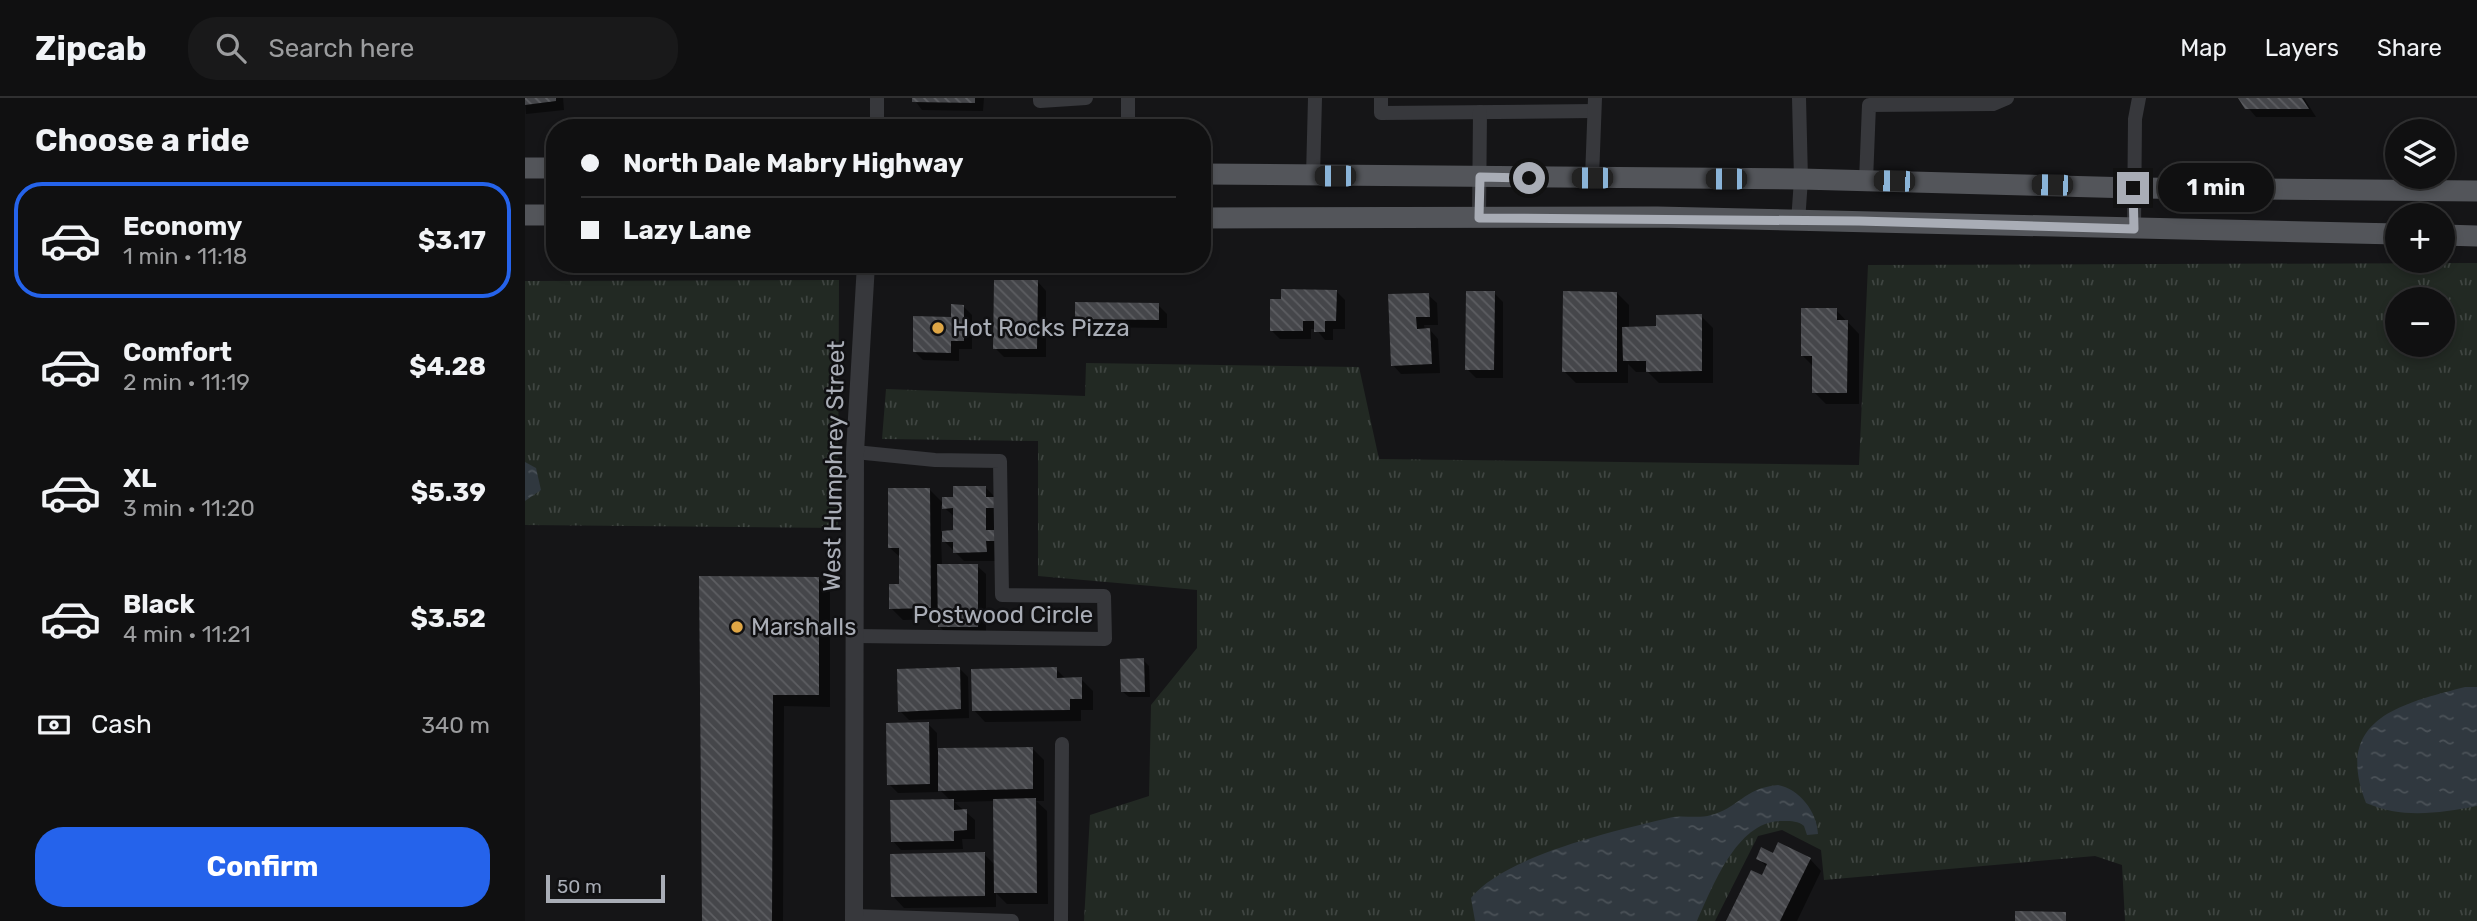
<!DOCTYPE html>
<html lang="en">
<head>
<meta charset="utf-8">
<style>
	body { margin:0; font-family:Rubik,sans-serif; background:#19191a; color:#f1f3f6; height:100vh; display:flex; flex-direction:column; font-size:26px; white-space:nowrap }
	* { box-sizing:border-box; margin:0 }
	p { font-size:23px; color:#9c9d9f }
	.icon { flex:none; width:38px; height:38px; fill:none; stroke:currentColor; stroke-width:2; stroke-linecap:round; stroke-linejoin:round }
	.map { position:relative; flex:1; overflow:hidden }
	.drawer { display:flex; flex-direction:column; background:#101011; width:525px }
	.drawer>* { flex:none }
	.hud { position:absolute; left:21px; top:21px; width:665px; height:154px; border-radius:28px; box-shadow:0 4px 10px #0003,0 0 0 2px #303031; display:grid; align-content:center; height:154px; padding:0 35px; background:#101011 }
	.tools { position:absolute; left:1860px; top:21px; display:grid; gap:14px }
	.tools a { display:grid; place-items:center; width:70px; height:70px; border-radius:50%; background:#101011; box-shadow:0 4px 10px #0003,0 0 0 2px #303031; font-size:35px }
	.scale { position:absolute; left:21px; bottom:18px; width:119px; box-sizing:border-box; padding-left:7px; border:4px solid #a9adb6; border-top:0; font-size:19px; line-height:24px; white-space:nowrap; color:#a9adb6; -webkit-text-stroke:5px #101012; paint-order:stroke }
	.end { position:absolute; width:32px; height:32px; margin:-16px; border:9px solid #a9adb6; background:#111; box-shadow:0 0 0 4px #111 }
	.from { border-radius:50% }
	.bubble { position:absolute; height:49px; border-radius:24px; background:#101011; box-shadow:0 4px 10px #0003,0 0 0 2px #303031; font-size:23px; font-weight:700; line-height:49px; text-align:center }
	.car { position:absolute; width:21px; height:42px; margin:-21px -10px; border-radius:9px; box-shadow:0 0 5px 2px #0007; background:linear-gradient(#222 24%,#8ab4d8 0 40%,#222 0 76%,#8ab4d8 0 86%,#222 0) }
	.hud b { display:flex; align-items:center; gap:24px; height:66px; font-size:26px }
	.hud b+b { border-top:2px solid #303031 }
	.hud i { width:18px; height:18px; background:#f1f3f6 }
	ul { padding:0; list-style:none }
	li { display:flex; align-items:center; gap:21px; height:116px; margin:0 14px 10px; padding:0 21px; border:4px solid transparent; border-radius:28px }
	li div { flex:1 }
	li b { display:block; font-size:26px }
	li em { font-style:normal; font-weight:700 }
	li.selected { border-color:#2563eb }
	li>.icon { width:63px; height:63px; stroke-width:1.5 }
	h2 { padding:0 35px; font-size:32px; line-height:84px }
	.pay { display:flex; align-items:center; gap:18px; height:77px; padding:0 35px; font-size:26px }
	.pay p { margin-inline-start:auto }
	.cta { display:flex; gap:14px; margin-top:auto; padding:14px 35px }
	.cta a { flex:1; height:80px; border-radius:28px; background:#2563eb; color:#fff; font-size:28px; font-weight:700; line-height:80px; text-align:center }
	header { display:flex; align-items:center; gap:42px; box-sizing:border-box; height:98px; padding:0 35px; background:#101011; border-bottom:2px solid #303031 }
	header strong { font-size:33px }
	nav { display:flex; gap:38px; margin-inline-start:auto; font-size:24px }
	.search { width:490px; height:63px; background:#19191a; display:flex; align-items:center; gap:18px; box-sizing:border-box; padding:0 24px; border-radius:28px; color:#9c9d9f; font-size:26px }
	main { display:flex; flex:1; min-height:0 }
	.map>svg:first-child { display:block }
	.park { fill:url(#park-tufts); fill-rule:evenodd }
	.water { fill:url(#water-ripples) }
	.shadow { fill:#0007; fill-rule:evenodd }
	.building { fill:url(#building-back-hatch) }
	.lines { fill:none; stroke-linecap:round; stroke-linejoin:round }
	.minor { stroke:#37383c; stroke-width:14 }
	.tertiary { stroke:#37383c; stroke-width:18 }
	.primary { stroke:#53555a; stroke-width:21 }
	.route { stroke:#a9adb6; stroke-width:9 }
	.poi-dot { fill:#dfa645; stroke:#101012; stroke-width:2.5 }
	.labels { text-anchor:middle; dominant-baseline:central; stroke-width:5; stroke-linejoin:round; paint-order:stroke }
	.poi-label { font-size:24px; fill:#a9adb6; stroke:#101012; text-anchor:start }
	.street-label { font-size:24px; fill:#a9adb6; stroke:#101012 }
</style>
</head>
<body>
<header>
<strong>Zipcab</strong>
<div class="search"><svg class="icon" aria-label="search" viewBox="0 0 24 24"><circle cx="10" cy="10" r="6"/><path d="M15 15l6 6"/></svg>Search here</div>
<nav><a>Map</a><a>Layers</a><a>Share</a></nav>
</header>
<main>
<section class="drawer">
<h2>Choose a ride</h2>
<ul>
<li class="selected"><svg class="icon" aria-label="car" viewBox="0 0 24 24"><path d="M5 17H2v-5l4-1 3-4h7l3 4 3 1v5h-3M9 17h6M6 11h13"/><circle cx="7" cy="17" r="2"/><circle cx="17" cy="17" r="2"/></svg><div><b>Economy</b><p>1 min · 11:18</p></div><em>$3.17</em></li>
<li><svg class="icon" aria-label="car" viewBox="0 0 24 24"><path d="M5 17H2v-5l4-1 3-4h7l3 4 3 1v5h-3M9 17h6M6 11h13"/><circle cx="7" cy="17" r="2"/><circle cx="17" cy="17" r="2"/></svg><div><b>Comfort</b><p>2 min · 11:19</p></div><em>$4.28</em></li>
<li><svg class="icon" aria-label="car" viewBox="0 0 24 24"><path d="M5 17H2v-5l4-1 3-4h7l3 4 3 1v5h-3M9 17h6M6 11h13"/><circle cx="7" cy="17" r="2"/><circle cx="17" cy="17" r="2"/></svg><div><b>XL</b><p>3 min · 11:20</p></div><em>$5.39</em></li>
<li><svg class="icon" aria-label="car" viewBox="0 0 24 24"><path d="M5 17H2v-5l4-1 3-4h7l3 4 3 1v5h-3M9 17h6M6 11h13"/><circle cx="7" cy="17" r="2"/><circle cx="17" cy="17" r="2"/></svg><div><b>Black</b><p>4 min · 11:21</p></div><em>$3.52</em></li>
</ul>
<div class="pay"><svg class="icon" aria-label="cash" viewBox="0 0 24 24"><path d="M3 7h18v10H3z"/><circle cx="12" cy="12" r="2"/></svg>Cash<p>340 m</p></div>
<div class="cta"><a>Confirm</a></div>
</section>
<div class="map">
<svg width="1952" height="823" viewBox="0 0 1952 823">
	<defs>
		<pattern id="park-tufts" width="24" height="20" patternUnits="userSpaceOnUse" patternTransform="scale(1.75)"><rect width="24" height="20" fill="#222923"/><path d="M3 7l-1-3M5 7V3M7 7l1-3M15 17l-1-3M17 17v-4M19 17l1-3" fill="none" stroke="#3f4541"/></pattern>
		<pattern id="water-ripples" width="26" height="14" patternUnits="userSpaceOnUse" patternTransform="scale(1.75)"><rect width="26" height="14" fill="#30383f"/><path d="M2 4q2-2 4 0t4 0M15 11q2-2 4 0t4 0" fill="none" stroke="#4b5258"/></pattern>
		<pattern id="building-back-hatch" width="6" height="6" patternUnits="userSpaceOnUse" patternTransform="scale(1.75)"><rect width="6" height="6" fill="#45464a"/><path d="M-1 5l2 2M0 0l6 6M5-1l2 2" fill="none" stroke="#5d5e62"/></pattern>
	</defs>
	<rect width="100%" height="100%" fill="#151517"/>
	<g class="park">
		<path d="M1952 165V823H1600L1597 767 1570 758 1299 782 1296 752 1257 732 1233 738 1190 823H559L565 717 624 698 626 607 672 550V492L513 478V343L357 341 361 291 560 298 561 265 834 269 854 361 1334 367 1343 167ZM1872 201H1918V247H1872Z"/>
		<polygon points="314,182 313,430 0,427 0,183"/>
	</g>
	<g class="water">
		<polygon points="0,364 11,370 16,392 0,403"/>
		<path d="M1940 589H1952V708C1914 715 1878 721 1841 705 1808 621 1875 606 1940 589Z"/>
		<path d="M1253 687C1274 691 1292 713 1293 736L1282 737 1279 728C1273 723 1267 723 1259 723 1213 720 1188 788 1172 823H950L946 800C980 757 1093 732 1148 719 1160 717 1173 721 1186 717 1212 711 1219 690 1253 687Z"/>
	</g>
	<g class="shadow">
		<polygon points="0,0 38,0 39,12 1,16"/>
		<polygon points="388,0 459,0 458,13 397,12"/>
		<polygon points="1715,0 1779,0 1791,19 1731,19"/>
		<polygon points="513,184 521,193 521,259 479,259 470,250"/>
		<polygon points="811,193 820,202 820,231 808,231 808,242 800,242 791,231 786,231 786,241 755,241 746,232"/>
		<polygon points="969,195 978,204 978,280 951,280 942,271"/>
		<polygon points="1092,195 1104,207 1104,230 1133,230 1176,218 1188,230 1188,285 1134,285 1123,274 1111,274 1103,266 1103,285 1051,285 1039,273"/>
		<polygon points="903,197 912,205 913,227 899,227 900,233 905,232 913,241 915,275 876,276 868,267 865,198"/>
		<polygon points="633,207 642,216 642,230 560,229 552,220"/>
		<polygon points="438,208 447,217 447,251 434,251 434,263 398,262 390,254"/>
		<polygon points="1311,212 1334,236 1334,306 1301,306 1289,294 1289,269 1278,258"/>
		<path d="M460 389 469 398 470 463H439L416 440 417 468H452L461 476V537H423L414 528V521L378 522 366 510 376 488V460L365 450 404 391 419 406ZM416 407 430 419V434H416Z"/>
		<polygon points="176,480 294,481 305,493 305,609 259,608 258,823 179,823"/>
		<polygon points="618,562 624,568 625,599 604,599 598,594"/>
		<polygon points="434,570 443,579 444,620 384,622 375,613"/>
		<polygon points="531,571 542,582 556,581 568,593 568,612 556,612 556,623 460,624 449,612"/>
		<polygon points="403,626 412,635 412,652 507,650 519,662 519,703 511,703 522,713 523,806 482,806 471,795 471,809 379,810 368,798 459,756 470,767 469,703 429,704 450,722 450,741 437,741 438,751 376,752 368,743 426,703 413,690 413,694 373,695 364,686"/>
		<polygon points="1248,757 1285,761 1296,773 1272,823 1203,823 1227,774 1238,779 1242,769 1233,760"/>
	</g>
	<g class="building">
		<polygon points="0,0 31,0 31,3 0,7"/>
		<polygon points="387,0 450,0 450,5 387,4"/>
		<polygon points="1713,0 1777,0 1784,11 1720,11"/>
		<polygon points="469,182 513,182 512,251 468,251"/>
		<polygon points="756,191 812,192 811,223 800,223 800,234 789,234 789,223 778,223 778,233 745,233 745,201 756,201"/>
		<polygon points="941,193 970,193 969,272 940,272"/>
		<polygon points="1038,193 1092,194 1092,274 1037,274"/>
		<polygon points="904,195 905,219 891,219 892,231 905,230 907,266 866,268 863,196"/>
		<polygon points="550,204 634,205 634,222 550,221"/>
		<polygon points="426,206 439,207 439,243 426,243 426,255 388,254 388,218 426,219"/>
		<polygon points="1276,210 1312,210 1312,222 1323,222 1322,295 1287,295 1287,258 1276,258"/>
		<polygon points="1177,216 1177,273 1121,274 1121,263 1098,263 1097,229 1131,228 1131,217"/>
		<polygon points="428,388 461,388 461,399 472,399 472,410 461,410 461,432 473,432 473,443 461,443 462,454 428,455 428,444 417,444 417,433 428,432 428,410 417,411 417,399 428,399"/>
		<polygon points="363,390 405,390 406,510 364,511 364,486 374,486 374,450 363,450"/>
		<polygon points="412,466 453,466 453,529 413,529"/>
		<polygon points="174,478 294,479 294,597 248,597 247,823 177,823"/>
		<polygon points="619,560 620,594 596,594 595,561"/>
		<polygon points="435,569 436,611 373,614 372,571"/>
		<polygon points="532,569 532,580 557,579 557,601 545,601 545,612 447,613 446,571"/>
		<polygon points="404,624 405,686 362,687 361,625"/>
		<polygon points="508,649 508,691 413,693 413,650"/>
		<polygon points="511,700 512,795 469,795 468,701"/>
		<polygon points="429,701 429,712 442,711 442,732 429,733 429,743 366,744 365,702"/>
		<polygon points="1253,744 1286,760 1255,823 1201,823 1226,772 1237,777 1242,766 1231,761 1236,749 1248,755"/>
		<polygon points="460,754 460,798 366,799 365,756"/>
		<polygon points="1490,813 1541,814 1541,823 1490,823"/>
	</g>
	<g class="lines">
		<g class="minor">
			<polyline points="515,0 515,3 561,0"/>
			<polyline points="856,0 856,15 1069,13"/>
			<polyline points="352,30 352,0"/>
			<polyline points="603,30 603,0"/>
			<polyline points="788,78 790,0"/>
			<polyline points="1067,80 1070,0"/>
			<polyline points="1341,83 1344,7 1468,6 1482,0"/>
			<polyline points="954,119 955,14"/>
			<polyline points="1273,124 1276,81 1274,0"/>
			<polyline points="1609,131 1610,21 1614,0"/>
			<polyline points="330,354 410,362 475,363 477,497 579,498 580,541 330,538"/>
			<polyline points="329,818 487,823"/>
			<polyline points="536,823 537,646"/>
		</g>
		<polyline class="tertiary" points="329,823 330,354 341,166"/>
		<g class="primary">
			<polyline points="0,70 30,70"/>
			<polyline points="677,76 1276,81 1608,90 1952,93"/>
			<polyline points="0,117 30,117"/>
			<polyline points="677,120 1132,119 1872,136"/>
			<polyline points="1918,137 1952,138"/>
		</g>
	</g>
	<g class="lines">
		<polyline class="route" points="1004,80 955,79 954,120 1334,123 1609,131 1608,90"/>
	</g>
	<g class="poi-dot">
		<circle cx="413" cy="230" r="7"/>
		<circle cx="212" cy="529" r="7"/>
	</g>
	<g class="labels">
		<g class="poi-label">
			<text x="427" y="230">Hot Rocks Pizza</text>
			<text x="226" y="529">Marshalls</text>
		</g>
		<g class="street-label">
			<text transform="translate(309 368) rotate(-89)">West Humphrey Street</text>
			<text x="478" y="517">Postwood Circle</text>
		</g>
	</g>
</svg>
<div class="tools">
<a><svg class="icon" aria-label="layers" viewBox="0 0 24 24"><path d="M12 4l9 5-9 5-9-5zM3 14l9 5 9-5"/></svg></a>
<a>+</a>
<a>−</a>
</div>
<div class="scale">50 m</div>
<i class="end from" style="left:1004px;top:80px"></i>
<i class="end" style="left:1608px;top:90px"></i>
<div class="bubble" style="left:1633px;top:65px;width:116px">1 min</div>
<i class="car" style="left:810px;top:78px;rotate:270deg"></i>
<i class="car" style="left:1067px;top:80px;rotate:270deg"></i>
<i class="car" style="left:1201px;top:81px;rotate:270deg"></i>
<i class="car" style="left:1369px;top:83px;rotate:271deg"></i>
<i class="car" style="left:1527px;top:87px;rotate:271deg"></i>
<div class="hud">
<b><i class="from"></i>North Dale Mabry Highway</b>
<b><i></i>Lazy Lane</b>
</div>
</div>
</main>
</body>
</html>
